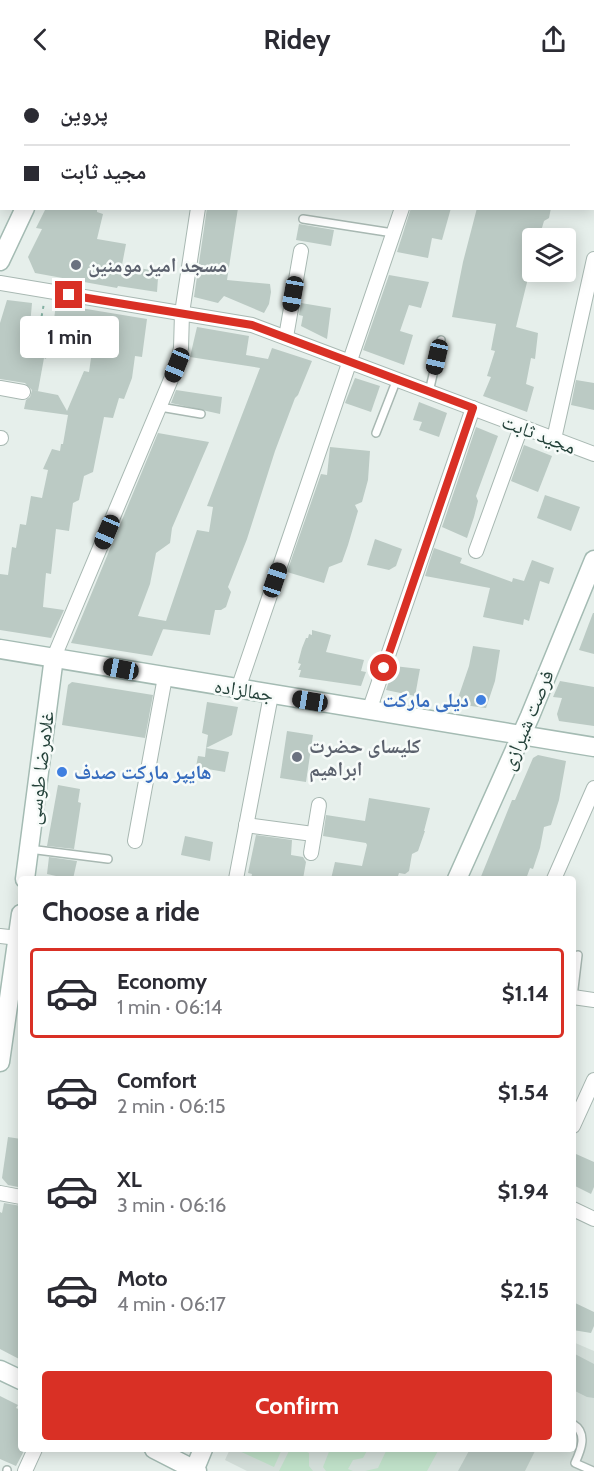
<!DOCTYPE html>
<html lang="en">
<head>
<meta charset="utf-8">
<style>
	body { margin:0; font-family:Cabin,"Noto Naskh Arabic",sans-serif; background:#f2f2f3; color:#2b2b33; height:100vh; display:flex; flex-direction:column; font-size:22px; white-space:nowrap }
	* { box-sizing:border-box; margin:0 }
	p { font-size:20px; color:#7c7c81 }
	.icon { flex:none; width:33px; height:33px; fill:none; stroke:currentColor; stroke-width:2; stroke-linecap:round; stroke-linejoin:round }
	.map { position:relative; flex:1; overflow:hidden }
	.sheet { position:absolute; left:18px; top:798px; width:558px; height:576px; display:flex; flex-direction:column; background:#fff; border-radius:6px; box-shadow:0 3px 15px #0003 }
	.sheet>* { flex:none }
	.banner { position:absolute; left:0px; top:0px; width:594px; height:132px; box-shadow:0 3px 15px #0003; display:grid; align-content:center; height:132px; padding:0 24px; background:#fff }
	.fabs { position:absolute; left:522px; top:150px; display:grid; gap:12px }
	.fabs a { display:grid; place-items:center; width:54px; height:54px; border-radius:6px; background:#fff; box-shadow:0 3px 15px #0003; font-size:30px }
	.end { position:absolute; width:27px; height:27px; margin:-14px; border:8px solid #d93025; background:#fff; box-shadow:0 0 0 3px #fff }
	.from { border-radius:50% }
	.bubble { position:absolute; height:42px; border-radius:6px; background:#fff; box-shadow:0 3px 15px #0003; font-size:20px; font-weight:700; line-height:42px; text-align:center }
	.car { position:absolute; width:18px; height:36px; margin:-18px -9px; border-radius:8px; box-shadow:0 0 4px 2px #0007; background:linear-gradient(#222 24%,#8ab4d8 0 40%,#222 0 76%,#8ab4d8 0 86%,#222 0) }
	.banner b { display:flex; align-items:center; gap:21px; height:57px; font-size:22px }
	.banner b+b { border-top:2px solid #e1e1e2 }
	.banner i { width:15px; height:15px; background:#2b2b33 }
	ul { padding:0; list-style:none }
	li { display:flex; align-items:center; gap:18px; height:90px; margin:0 12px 9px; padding:0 12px; border:3px solid transparent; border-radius:6px }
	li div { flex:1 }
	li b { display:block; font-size:22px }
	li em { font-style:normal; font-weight:700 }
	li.selected { border-color:#d93025 }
	li>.icon { width:54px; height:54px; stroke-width:1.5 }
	h2 { padding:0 24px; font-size:27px; line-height:72px }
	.cta { display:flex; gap:12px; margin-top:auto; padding:12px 24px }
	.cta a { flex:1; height:69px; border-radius:6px; background:#d93025; color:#fff; font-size:24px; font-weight:700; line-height:69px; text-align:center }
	header { display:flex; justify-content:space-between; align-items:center; height:78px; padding:0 24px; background:#fff; font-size:27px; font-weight:700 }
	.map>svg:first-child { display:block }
	.built { fill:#d4dfda }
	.green { fill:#bfe0c8 }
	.building { fill:#bbcac4 }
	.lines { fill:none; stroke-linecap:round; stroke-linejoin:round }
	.lane-casing { stroke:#a8b8b2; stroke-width:10 }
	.street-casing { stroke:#a8b8b2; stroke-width:16 }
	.secondary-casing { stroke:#a4bbb3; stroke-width:21 }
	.path { stroke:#86b3a5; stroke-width:2; stroke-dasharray:3 4.5; stroke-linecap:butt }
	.lane { stroke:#fff; stroke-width:7 }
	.street { stroke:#fff; stroke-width:14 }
	.secondary { stroke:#fff; stroke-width:18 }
	.route { stroke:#d93025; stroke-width:8 }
	.worship-dot { fill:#6b7280; stroke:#f7fbf9; stroke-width:2 }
	.shop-dot { fill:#3f7fe0; stroke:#f7fbf9; stroke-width:2 }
	.labels { text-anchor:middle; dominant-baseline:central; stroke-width:5; stroke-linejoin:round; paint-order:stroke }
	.worship-label { font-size:20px; font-weight:bold; fill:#5b616d; stroke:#f7fbf9; text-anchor:start }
	.street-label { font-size:20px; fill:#24423a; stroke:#f7fbf9 }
	.shop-label { font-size:20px; font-weight:bold; fill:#366cbe; stroke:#f7fbf9; text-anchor:end }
</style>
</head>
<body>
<header><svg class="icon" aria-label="back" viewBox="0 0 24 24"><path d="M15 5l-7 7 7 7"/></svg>Ridey<svg class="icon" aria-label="share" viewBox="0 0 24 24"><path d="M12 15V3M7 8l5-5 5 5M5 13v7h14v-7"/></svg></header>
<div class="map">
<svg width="594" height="1393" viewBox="0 0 594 1393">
	<rect width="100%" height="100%" fill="#e6efeb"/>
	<polygon class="built" points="573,1264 594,1273 594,1389 592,1393 247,1393 225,1382 230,1371 573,1371"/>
	<g class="green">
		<polygon points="235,1371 282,1371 274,1389"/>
		<polygon points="290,1371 301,1371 309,1375 309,1388 313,1393 279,1393"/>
		<polygon points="330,1371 368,1371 363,1380 353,1382 348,1391 353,1393 326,1393 323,1389"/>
		<polygon points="387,1371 439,1371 427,1393 365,1393 378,1390"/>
	</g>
	<g class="building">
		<polygon points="46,130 97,130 97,134 103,136 97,161 126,166 122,187 156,193 158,200 157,214 118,208 117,210 35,195 28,179 42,151 36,150"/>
		<polygon points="207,130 238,130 227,202 270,206 271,214 269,226 264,235 224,218 218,225 194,219"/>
		<polygon points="411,130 451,130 442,162 432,160 428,180 397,174"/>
		<polygon points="477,130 551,130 549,140 544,143 539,160 532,160 532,184 516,249 538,255 535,281 531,280 526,306 534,309 527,334 483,318 491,299 487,298 495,273 491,272 496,246 452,239 463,184"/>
		<polygon points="299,146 334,152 331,168 296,162"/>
		<polygon points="389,197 429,204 421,230 409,227 400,253 413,257 404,287 363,272"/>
		<polygon points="7,222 32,225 30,248 53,249 56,226 147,241 142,279 135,278 132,300 124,321 119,320 113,340 104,339 93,394 84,398 79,422 73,425 69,453 56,451 51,496 46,495 43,529 64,532 51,560 0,552 0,496 8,497 12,469 16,470 20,446 26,447 31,418 42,420 48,392 43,391 52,371 60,373 61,366 63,366 68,337 24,331 26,322 30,319 32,312 58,317 67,333 84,293 89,294 93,266 49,260 46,281 44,280 38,313 32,312 25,305 0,301 0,245"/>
		<polygon points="301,225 331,230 327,261 301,248 303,238 299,237"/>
		<polygon points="197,249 249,258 246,277 268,281 272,270 312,283 298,317 295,320 275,373 247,461 228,509 231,514 226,529 221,532 215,532 210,557 163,551 166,544 152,578 71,565 158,355 209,364 172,450 170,465 156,475 150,506 138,538 166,543 197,452 209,454 213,429 207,428 260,290 190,279"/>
		<polygon points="355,300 380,308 371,334 345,325"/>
		<polygon points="576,302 594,305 594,332 571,327"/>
		<polygon points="176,312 222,319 220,336 171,325"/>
		<polygon points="419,324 447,335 439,359 419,352 422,344 413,342"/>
		<polygon points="476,349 498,358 476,418 478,423 474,439 467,460 442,449"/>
		<polygon points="524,367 552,378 538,414 511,403"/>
		<polygon points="330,369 370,373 368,402 362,424 355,427 358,433 348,467 342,484 329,489 324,505 287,494 321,396 327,397"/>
		<polygon points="545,417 580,429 571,453 537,440"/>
		<polygon points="375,461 402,471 396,488 389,492 367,487"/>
		<polygon points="434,470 462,480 460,485 512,504 513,500 524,503 532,482 554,490 549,506 540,503 529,543 524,541 523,547 483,539 490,510 425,498"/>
		<polygon points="593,535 594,535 594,576 579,572"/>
		<polygon points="312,552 331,557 326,574 364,582 361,593 366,594 361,608 299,599 301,592 298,592 301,586 298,585 302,570 306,560 308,560 309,556 312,557"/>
		<polygon points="473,568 500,572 495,603 486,630 456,626 469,588"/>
		<polygon points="394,588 420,591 415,618 386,612"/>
		<polygon points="560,603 594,609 594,648 559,643 557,636 562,620 553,619"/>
		<polygon points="72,604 153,617 145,660 62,647 68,607"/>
		<polygon points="207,624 238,629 232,657 206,670 208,657 202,655"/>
		<polygon points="287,653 313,657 306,704 280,700"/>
		<polygon points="206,670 229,674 225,694 196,689 198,678 205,679"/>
		<polygon points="538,677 566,683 559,722 551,747 544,749 540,770 533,791 530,790 526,801 480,801 512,722 515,722 533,680"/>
		<polygon points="58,707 80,711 78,724 81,725 74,771 47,768"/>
		<polygon points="369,720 430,730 424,753 425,753 418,773 412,776 409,793 405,796 399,795 397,801 331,801 335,784 362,788 367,767 366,765 323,758 326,737 365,743"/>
		<polygon points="256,757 292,762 291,777 303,779 306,784 303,801 251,801 252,796 248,795"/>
		<polygon points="185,758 213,764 210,783 181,777"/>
		<polygon points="49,779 77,783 73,801 56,801 56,798 47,796"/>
		<polygon points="8,1059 21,1061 21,1086 18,1109 8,1107 2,1100"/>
		<polygon points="576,1076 594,1084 594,1109 591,1116 573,1107 573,1083"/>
		<polygon points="4,1125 21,1128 21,1282 0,1271 0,1134 2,1135"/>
		<polygon points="573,1224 594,1234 594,1248 591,1255 573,1252"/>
		<polygon points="573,1275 594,1286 594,1320 587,1319 573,1312"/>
		<polygon points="0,1318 18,1327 16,1330 21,1332 21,1371 25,1371 16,1388 0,1381"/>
		<polygon points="470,1371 536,1371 525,1393 458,1393"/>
	</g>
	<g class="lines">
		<g class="lane-casing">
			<g id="lane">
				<polyline points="303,141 393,155"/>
				<polyline points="429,314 441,262"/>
				<polyline points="160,329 201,336"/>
				<polyline points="376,355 397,301"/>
				<polyline points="29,771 108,781"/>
				<polyline points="573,919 578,877"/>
				<path d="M573 1346C588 1355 581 1372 575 1385L593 1393"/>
				<polyline points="7,1393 7,1392"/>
			</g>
		</g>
		<g class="street-casing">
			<g id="street">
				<polyline points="218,2 218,0"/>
				<polyline points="281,2 281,0"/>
				<polyline points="387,2 387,0"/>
				<polyline points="445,2 446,0"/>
				<polyline points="0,54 2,54"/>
				<polyline points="0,205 252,247 594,376"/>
				<polyline points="286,259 301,173"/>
				<polyline points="0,310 23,314"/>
				<polyline points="0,360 1,360"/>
				<polyline points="554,361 594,181"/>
				<polyline points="476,473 521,349"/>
				<polyline points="54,579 177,287 181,270 182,235 198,130"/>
				<polyline points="238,611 402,130"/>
				<polyline points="369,633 473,330"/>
				<polyline points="246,747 313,756"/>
				<polyline points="135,763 165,599"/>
				<polyline points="311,775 319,727"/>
				<polyline points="236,801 271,617"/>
				<polyline points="554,801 594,710"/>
				<polyline points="0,858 18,860"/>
				<polyline points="573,919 594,922"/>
				<polyline points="573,1048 594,1002"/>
				<polyline points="0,1115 21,1119"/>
				<polyline points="573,1131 594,1141"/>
				<polyline points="25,1393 35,1371"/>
			</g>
		</g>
		<g class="secondary-casing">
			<g id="secondary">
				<polyline points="87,2 87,0"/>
				<polyline points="0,183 25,130"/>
				<polyline points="0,571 594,669"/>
				<polyline points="25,801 54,579"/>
				<polyline points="457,801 530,638 594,482"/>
				<polyline points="0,984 21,836"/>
				<polyline points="0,1292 21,1302"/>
				<polyline points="154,1371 197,1393"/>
				<polyline points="194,1393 203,1371"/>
			</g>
		</g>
		<polyline class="path" points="39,253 44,225"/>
		<use href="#lane" class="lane"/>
		<use href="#street" class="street"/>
		<use href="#secondary" class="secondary"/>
	</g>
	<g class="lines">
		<polyline class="route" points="69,217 252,247 473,330 384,590"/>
	</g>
	<g class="worship-dot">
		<circle cx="76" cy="187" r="6"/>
		<circle cx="297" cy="679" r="6"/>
	</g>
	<g class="shop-dot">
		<circle cx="481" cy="622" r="6"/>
		<circle cx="62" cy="694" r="6"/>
	</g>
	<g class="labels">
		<g class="worship-label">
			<text x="88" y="187">مسجد امیر مومنین</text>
			<text x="309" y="668">کلیسای حضرت<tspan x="309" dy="23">ابراهیم</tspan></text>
		</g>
		<g class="street-label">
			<text transform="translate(539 356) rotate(21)">مجید ثابت</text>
			<text transform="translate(244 612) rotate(9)">جمالزاده</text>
			<text transform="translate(527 642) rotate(-67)">فرصت شیرازی</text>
			<text transform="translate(40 690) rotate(-83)">غلامرضا طوسی</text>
		</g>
		<g class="shop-label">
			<text x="469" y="622">دیلی مارکت</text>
			<text x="74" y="694" text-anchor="start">هايپر ماركت صدف</text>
		</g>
	</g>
</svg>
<div class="fabs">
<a><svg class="icon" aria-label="layers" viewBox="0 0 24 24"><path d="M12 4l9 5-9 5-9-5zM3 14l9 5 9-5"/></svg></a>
</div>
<i class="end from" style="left:384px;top:590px"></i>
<i class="end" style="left:69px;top:217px"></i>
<div class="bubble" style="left:20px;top:238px;width:99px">1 min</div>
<i class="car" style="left:293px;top:216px;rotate:190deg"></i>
<i class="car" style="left:437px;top:279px;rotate:193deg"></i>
<i class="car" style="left:177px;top:287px;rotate:202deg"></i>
<i class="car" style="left:107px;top:454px;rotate:203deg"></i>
<i class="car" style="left:275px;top:502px;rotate:19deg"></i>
<i class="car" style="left:121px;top:591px;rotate:281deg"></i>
<i class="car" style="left:310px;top:623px;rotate:280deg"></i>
<div class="banner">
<b><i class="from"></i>پروین</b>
<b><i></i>مجید ثابت</b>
</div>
<section class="sheet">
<h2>Choose a ride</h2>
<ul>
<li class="selected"><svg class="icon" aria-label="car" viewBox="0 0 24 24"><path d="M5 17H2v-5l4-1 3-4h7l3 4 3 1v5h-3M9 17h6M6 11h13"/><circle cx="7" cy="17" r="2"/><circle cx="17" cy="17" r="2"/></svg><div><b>Economy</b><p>1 min · 06:14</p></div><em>$1.14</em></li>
<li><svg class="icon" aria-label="car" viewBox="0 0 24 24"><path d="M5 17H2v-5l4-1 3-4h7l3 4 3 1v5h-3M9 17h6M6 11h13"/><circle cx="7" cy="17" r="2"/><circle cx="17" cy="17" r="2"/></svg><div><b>Comfort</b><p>2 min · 06:15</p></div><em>$1.54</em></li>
<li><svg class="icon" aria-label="car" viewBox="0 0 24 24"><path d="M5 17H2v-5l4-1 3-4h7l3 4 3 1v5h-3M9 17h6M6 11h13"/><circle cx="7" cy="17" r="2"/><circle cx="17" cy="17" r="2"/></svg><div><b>XL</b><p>3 min · 06:16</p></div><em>$1.94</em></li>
<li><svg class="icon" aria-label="car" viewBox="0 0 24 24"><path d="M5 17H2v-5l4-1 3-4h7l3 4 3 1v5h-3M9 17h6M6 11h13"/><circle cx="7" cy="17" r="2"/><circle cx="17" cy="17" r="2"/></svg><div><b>Moto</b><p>4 min · 06:17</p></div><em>$2.15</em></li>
</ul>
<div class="cta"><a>Confirm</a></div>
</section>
</div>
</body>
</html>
